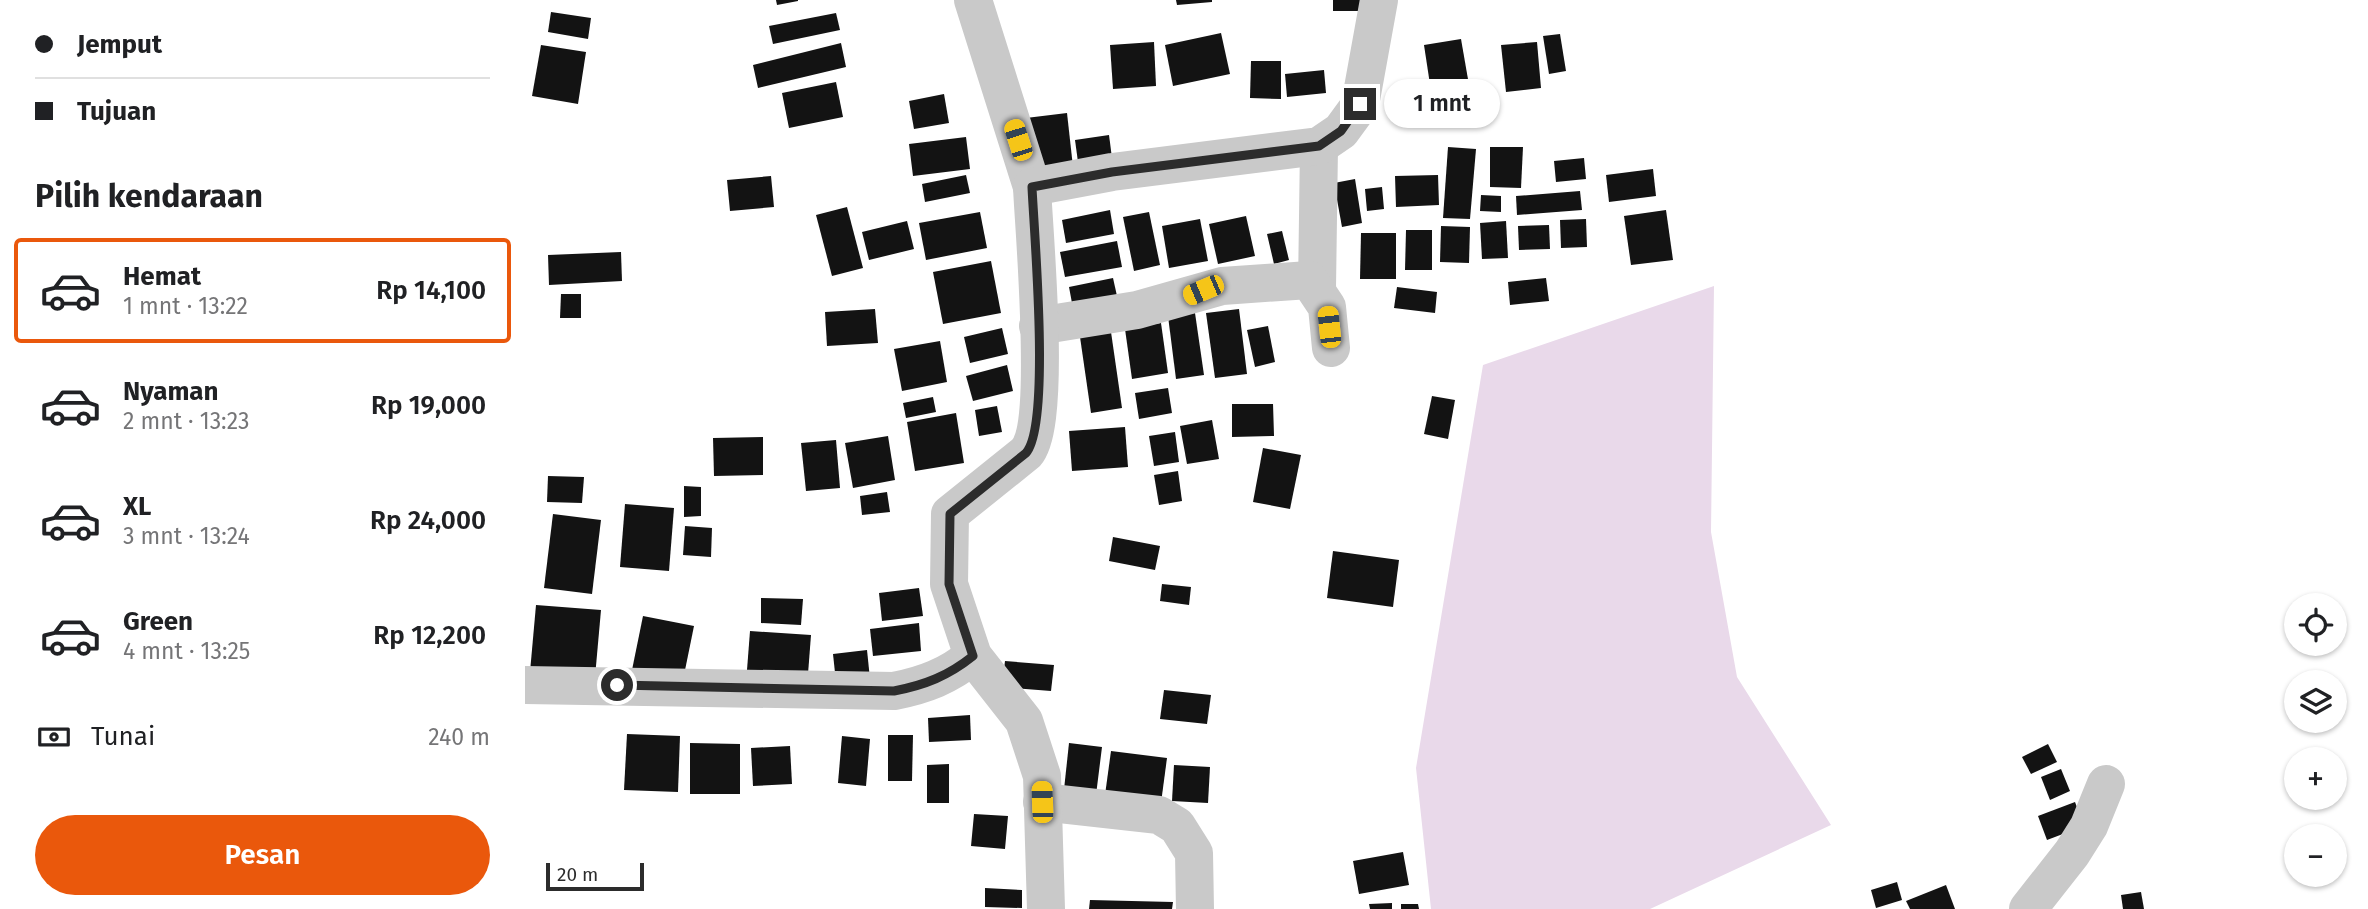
<!DOCTYPE html>
<html lang="id">
<head>
<meta charset="utf-8">
<style>
	body { margin:0; font-family:"Fira Sans",sans-serif; background:#f6f6f6; color:#202124; height:100vh; display:flex; flex-direction:column; font-size:26px; white-space:nowrap }
	* { box-sizing:border-box; margin:0 }
	p { font-size:23px; color:#757577 }
	.icon { flex:none; width:38px; height:38px; fill:none; stroke:currentColor; stroke-width:2; stroke-linecap:round; stroke-linejoin:round }
	.map { position:relative; flex:1; overflow:hidden }
	.details { display:flex; flex-direction:column; background:#fff; width:525px }
	.details>* { flex:none }
	.guide { display:grid; align-content:center; height:154px; padding:0 35px; background:#fff }
	.fabs { position:absolute; left:1759px; top:593px; display:grid; gap:14px }
	.fabs a { display:grid; place-items:center; width:63px; height:63px; border-radius:50%; background:#fff; box-shadow:0 2px 5px #0004; font-size:35px }
	.scale { position:absolute; left:21px; bottom:18px; width:98px; box-sizing:border-box; padding-left:7px; border:4px solid #2c2c2c; border-top:0; font-size:19px; line-height:24px; white-space:nowrap; color:#2c2c2c; -webkit-text-stroke:5px #fff; paint-order:stroke }
	.end { position:absolute; width:32px; height:32px; margin:-16px; border:9px solid #2c2c2c; background:#fff; box-shadow:0 0 0 4px #fff }
	.from { border-radius:50% }
	.bubble { position:absolute; height:49px; border-radius:24px; background:#fff; box-shadow:0 2px 5px #0004; font-size:23px; font-weight:600; line-height:49px; text-align:center }
	.car { position:absolute; width:21px; height:42px; margin:-21px -10px; border-radius:9px; box-shadow:0 0 5px 2px #0007; background:linear-gradient(#f5c518 24%,#345 0 40%,#f5c518 0 76%,#345 0 86%,#f5c518 0) }
	.guide b { display:flex; align-items:center; gap:24px; height:66px; font-size:26px }
	.guide b+b { border-top:2px solid #e0e0e0 }
	.guide i { width:18px; height:18px; background:#202124 }
	ul { padding:0; list-style:none }
	li { display:flex; align-items:center; gap:21px; height:105px; margin:0 14px 10px; padding:0 21px; border:4px solid transparent; border-radius:7px }
	li div { flex:1 }
	li b { display:block; font-size:26px }
	li em { font-style:normal; font-weight:600 }
	li.current { border-color:#ea580c }
	li>.icon { width:63px; height:63px; stroke-width:1.5 }
	h2 { padding:0 35px; font-size:32px; line-height:84px }
	.pay { display:flex; align-items:center; gap:18px; height:77px; padding:0 35px; font-size:26px }
	.pay p { margin-inline-start:auto }
	.primary-button { display:flex; gap:14px; margin-top:auto; padding:14px 35px }
	.primary-button a { flex:1; height:80px; border-radius:42px; background:#ea580c; color:#fff; font-size:28px; font-weight:600; line-height:80px; text-align:center }
	main { display:flex; flex:1; min-height:0 }
	.map>svg:first-child { display:block }
	.green { fill:#e9d9ea }
	.building { fill:#131313 }
	.lines { fill:none; stroke-linecap:round; stroke-linejoin:round }
	.minor { stroke:#c9c9c9; stroke-width:38 }
	.route { stroke:#2c2c2c; stroke-width:9 }
</style>
</head>
<body>
<main>
<section class="details">
<div class="guide">
<b><i class="from"></i>Jemput</b>
<b><i></i>Tujuan</b>
</div>
<h2>Pilih kendaraan</h2>
<ul>
<li class="current"><svg class="icon" aria-label="car" viewBox="0 0 24 24"><path d="M5 17H2v-5l4-1 3-4h7l3 4 3 1v5h-3M9 17h6M6 11h13"/><circle cx="7" cy="17" r="2"/><circle cx="17" cy="17" r="2"/></svg><div><b>Hemat</b><p>1 mnt · 13:22</p></div><em>Rp 14,100</em></li>
<li><svg class="icon" aria-label="car" viewBox="0 0 24 24"><path d="M5 17H2v-5l4-1 3-4h7l3 4 3 1v5h-3M9 17h6M6 11h13"/><circle cx="7" cy="17" r="2"/><circle cx="17" cy="17" r="2"/></svg><div><b>Nyaman</b><p>2 mnt · 13:23</p></div><em>Rp 19,000</em></li>
<li><svg class="icon" aria-label="car" viewBox="0 0 24 24"><path d="M5 17H2v-5l4-1 3-4h7l3 4 3 1v5h-3M9 17h6M6 11h13"/><circle cx="7" cy="17" r="2"/><circle cx="17" cy="17" r="2"/></svg><div><b>XL</b><p>3 mnt · 13:24</p></div><em>Rp 24,000</em></li>
<li><svg class="icon" aria-label="car" viewBox="0 0 24 24"><path d="M5 17H2v-5l4-1 3-4h7l3 4 3 1v5h-3M9 17h6M6 11h13"/><circle cx="7" cy="17" r="2"/><circle cx="17" cy="17" r="2"/></svg><div><b>Green</b><p>4 mnt · 13:25</p></div><em>Rp 12,200</em></li>
</ul>
<div class="pay"><svg class="icon" aria-label="cash" viewBox="0 0 24 24"><path d="M3 7h18v10H3z"/><circle cx="12" cy="12" r="2"/></svg>Tunai<p>240 m</p></div>
<div class="primary-button"><a>Pesan</a></div>
</section>
<div class="map">
<svg width="1843" height="909" viewBox="0 0 1843 909">
	<rect width="100%" height="100%" fill="#fff"/>
	<polygon class="green" points="1189,286 1186,532 1212,677 1306,825 1125,909 906,909 891,768 958,365"/>
	<g class="building">
		<polygon points="251,0 273,0 273,1 252,5"/>
		<polygon points="651,0 687,0 687,2 652,5"/>
		<rect x="808" y="0" width="41" height="11"/>
		<polygon points="26,12 66,18 63,39 23,32"/>
		<polygon points="311,13 315,30 248,44 244,26"/>
		<polygon points="696,33 705,74 648,86 640,45"/>
		<polygon points="1035,34 1041,71 1024,74 1018,36"/>
		<polygon points="936,39 944,85 906,91 899,45"/>
		<polygon points="629,42 631,86 588,89 585,45"/>
		<polygon points="1012,42 1016,88 981,92 976,45"/>
		<polygon points="316,43 321,67 233,88 228,65"/>
		<polygon points="16,45 61,52 53,104 7,96"/>
		<polygon points="726,61 756,61 756,99 725,98"/>
		<polygon points="799,70 801,93 762,97 760,74"/>
		<polygon points="311,82 318,117 264,128 257,93"/>
		<polygon points="959,90 962,110 920,117 916,98"/>
		<polygon points="419,94 424,123 389,129 384,101"/>
		<polygon points="542,113 548,167 507,171 501,118"/>
		<polygon points="584,135 587,158 553,162 550,140"/>
		<polygon points="441,137 445,169 388,176 384,144"/>
		<polygon points="923,147 951,149 945,219 918,218"/>
		<polygon points="965,147 998,147 996,188 965,187"/>
		<polygon points="1059,158 1061,179 1031,182 1029,161"/>
		<polygon points="1128,169 1131,196 1084,202 1081,175"/>
		<polygon points="441,175 445,193 400,202 397,184"/>
		<polygon points="913,175 914,205 871,207 870,176"/>
		<polygon points="246,176 249,207 205,211 202,180"/>
		<polygon points="830,179 837,223 817,227 809,183"/>
		<polygon points="857,187 859,209 842,211 840,189"/>
		<polygon points="1055,191 1057,210 992,215 991,196"/>
		<polygon points="956,195 976,196 976,212 955,211"/>
		<polygon points="322,207 338,268 307,276 291,215"/>
		<polygon points="585,210 589,234 541,243 537,220"/>
		<polygon points="1141,210 1148,260 1106,265 1099,216"/>
		<polygon points="455,212 462,248 401,260 394,223"/>
		<polygon points="624,212 635,265 609,271 598,217"/>
		<polygon points="721,216 730,256 693,264 684,224"/>
		<polygon points="675,219 683,261 644,268 637,226"/>
		<polygon points="1061,219 1062,247 1036,248 1035,220"/>
		<polygon points="382,221 389,249 344,260 337,232"/>
		<polygon points="981,221 983,258 957,259 955,223"/>
		<polygon points="1024,225 1025,249 994,250 993,226"/>
		<polygon points="916,226 945,227 944,263 915,262"/>
		<polygon points="881,230 907,230 907,270 880,270"/>
		<polygon points="757,231 764,260 749,264 742,234"/>
		<polygon points="836,233 871,233 871,279 835,279"/>
		<polygon points="592,241 597,267 540,277 535,252"/>
		<polygon points="96,252 97,281 24,285 23,255"/>
		<polygon points="466,261 476,313 418,324 408,272"/>
		<polygon points="588,278 594,305 549,314 544,287"/>
		<polygon points="1021,278 1024,301 985,305 983,282"/>
		<polygon points="872,287 912,292 910,313 869,308"/>
		<polygon points="36,294 56,294 56,318 35,318"/>
		<polygon points="350,309 353,343 302,346 300,312"/>
		<polygon points="714,309 722,374 690,378 681,313"/>
		<polygon points="670,313 679,375 651,379 643,316"/>
		<polygon points="636,323 643,373 607,379 600,329"/>
		<polygon points="743,326 750,362 730,367 722,330"/>
		<polygon points="477,328 483,354 445,363 439,337"/>
		<polygon points="586,332 597,408 566,413 555,337"/>
		<polygon points="415,341 422,382 377,391 369,349"/>
		<polygon points="482,365 488,391 448,401 441,376"/>
		<polygon points="643,388 647,413 614,419 610,393"/>
		<polygon points="907,396 930,400 923,439 899,434"/>
		<polygon points="408,397 411,412 381,418 378,403"/>
		<polygon points="707,404 748,404 749,436 707,437"/>
		<polygon points="472,406 477,432 454,436 450,410"/>
		<polygon points="431,413 439,463 390,471 382,422"/>
		<polygon points="687,420 694,459 662,464 655,426"/>
		<polygon points="600,427 603,467 547,471 544,431"/>
		<polygon points="650,432 654,462 629,466 624,436"/>
		<polygon points="363,436 370,480 328,488 320,443"/>
		<polygon points="238,437 238,475 189,476 188,438"/>
		<polygon points="311,440 315,488 281,491 276,443"/>
		<polygon points="738,448 776,455 765,509 728,502"/>
		<polygon points="653,471 657,501 634,505 629,475"/>
		<polygon points="23,476 59,477 57,503 22,502"/>
		<polygon points="159,486 176,487 176,516 159,517"/>
		<polygon points="362,492 365,512 337,515 335,496"/>
		<polygon points="100,504 149,508 144,571 95,567"/>
		<polygon points="28,514 76,520 67,594 19,588"/>
		<polygon points="160,526 187,528 186,557 158,555"/>
		<polygon points="588,537 635,546 630,570 584,561"/>
		<polygon points="808,551 874,560 868,607 802,598"/>
		<polygon points="637,584 666,587 664,605 635,601"/>
		<polygon points="394,588 398,616 357,621 354,593"/>
		<polygon points="236,598 278,599 276,625 236,623"/>
		<polygon points="11,605 76,610 70,677 5,672"/>
		<polygon points="118,616 169,626 158,680 107,670"/>
		<polygon points="394,623 396,651 348,656 345,629"/>
		<polygon points="225,631 286,635 282,687 221,683"/>
		<polygon points="342,650 345,679 311,682 308,654"/>
		<polygon points="480,661 529,665 526,691 477,687"/>
		<polygon points="639,690 686,695 682,724 635,719"/>
		<polygon points="445,715 446,740 404,742 403,718"/>
		<polygon points="102,734 155,736 153,792 99,790"/>
		<polygon points="363,735 388,735 387,781 363,781"/>
		<polygon points="317,736 345,739 341,786 313,783"/>
		<polygon points="165,743 215,744 215,794 165,794"/>
		<polygon points="544,743 577,747 570,803 538,799"/>
		<polygon points="1523,744 1532,762 1506,774 1497,757"/>
		<polygon points="265,746 267,784 228,786 226,748"/>
		<polygon points="586,751 642,758 636,803 580,795"/>
		<polygon points="424,764 424,803 402,803 402,765"/>
		<polygon points="649,765 685,767 683,803 647,801"/>
		<polygon points="1536,769 1545,791 1525,800 1516,777"/>
		<polygon points="1550,802 1559,826 1522,840 1513,816"/>
		<polygon points="449,814 483,816 480,849 446,846"/>
		<polygon points="878,852 884,885 834,894 828,861"/>
		<polygon points="1372,882 1377,900 1351,908 1346,890"/>
		<polygon points="1421,885 1430,909 1385,909 1381,901"/>
		<polygon points="460,888 497,890 497,908 460,907"/>
		<polygon points="1616,892 1619,909 1598,909 1596,895"/>
		<polygon points="565,900 648,902 647,909 564,909"/>
		<polygon points="867,903 867,909 845,909 844,904"/>
		<polygon points="876,904 893,904 894,909 876,909"/>
	</g>
	<g class="lines">
		<g class="minor">
			<polyline points="448,0 507,187"/>
			<polyline points="792,288 794,146"/>
			<polyline points="513,326 612,310 697,286 784,280 802,307 806,348"/>
			<path d="M0 685 369 691C400 685 423 676 448 656"/>
			<polyline points="517,802 634,815 652,826 669,853 670,909"/>
			<path d="M521 909 517 776 499 721 448 656 424 584 425 514 501 453C527 424 509 234 507 187L587 172 794 146 816 131 835 105 854 0"/>
			<polyline points="1503,909 1547,853 1564,826 1581,784"/>
		</g>
	</g>
	<g class="lines">
		<path class="route" d="M92 685 369 691C400 685 423 676 448 656L424 584 425 514 501 453C526 425 509 233 507 187L587 172 794 146 816 131 835 104"/>
	</g>
</svg>
<div class="fabs">
<a><svg class="icon" aria-label="locate" viewBox="0 0 24 24"><circle cx="12" cy="12" r="6"/><path d="M12 2v4M12 18v4M2 12h4M18 12h4"/></svg></a>
<a><svg class="icon" aria-label="layers" viewBox="0 0 24 24"><path d="M12 4l9 5-9 5-9-5zM3 14l9 5 9-5"/></svg></a>
<a>+</a>
<a>−</a>
</div>
<div class="scale">20 m</div>
<i class="end from" style="left:92px;top:685px"></i>
<i class="end" style="left:835px;top:104px"></i>
<div class="bubble" style="left:859px;top:79px;width:116px">1 mnt</div>
<i class="car" style="left:493px;top:140px;rotate:342deg"></i>
<i class="car" style="left:678px;top:290px;rotate:247deg"></i>
<i class="car" style="left:804px;top:327px;rotate:354deg"></i>
<i class="car" style="left:517px;top:802px;rotate:358deg"></i>
</div>
</main>
</body>
</html>
